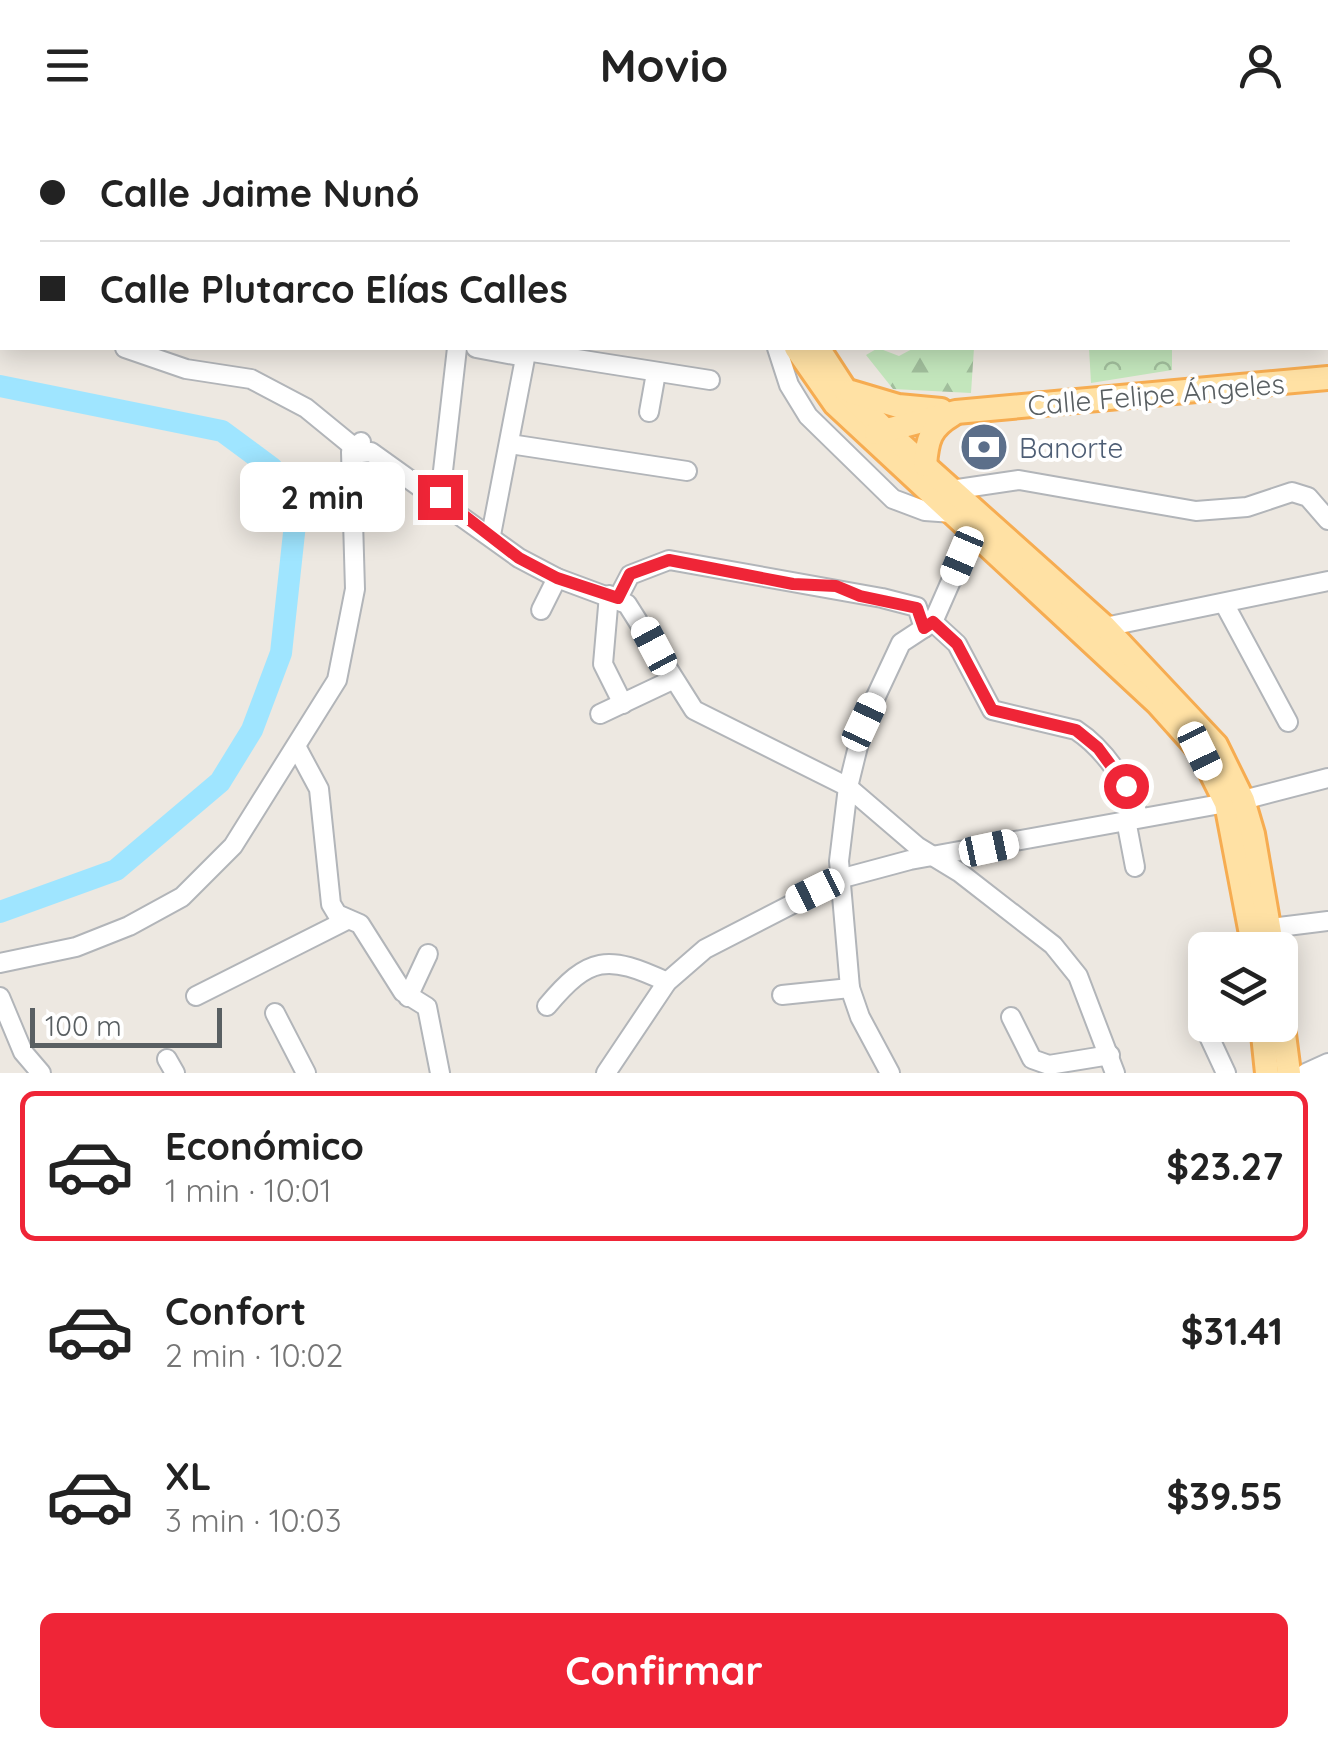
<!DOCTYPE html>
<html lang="es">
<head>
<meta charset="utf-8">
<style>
	body { margin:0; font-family:Quicksand,sans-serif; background:#f2f2f2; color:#222; height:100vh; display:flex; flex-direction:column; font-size:38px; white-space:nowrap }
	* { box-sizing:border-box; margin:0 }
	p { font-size:32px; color:#767676 }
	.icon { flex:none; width:55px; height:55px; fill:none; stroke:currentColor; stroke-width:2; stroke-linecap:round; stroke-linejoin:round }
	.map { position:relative; height:943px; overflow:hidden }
	.panel { display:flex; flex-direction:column; background:#fff; flex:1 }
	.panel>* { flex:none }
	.hud { position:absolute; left:0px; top:0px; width:1330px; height:220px; box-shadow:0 5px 25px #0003; display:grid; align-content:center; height:220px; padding:0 40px; background:#fff }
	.tools { position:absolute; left:1188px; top:802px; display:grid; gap:20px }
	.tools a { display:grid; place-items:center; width:110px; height:110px; border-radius:15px; background:#fff; box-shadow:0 5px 25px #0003; font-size:50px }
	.scale { position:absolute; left:30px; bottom:25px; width:192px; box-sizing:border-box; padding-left:10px; border:5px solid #595f62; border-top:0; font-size:28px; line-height:35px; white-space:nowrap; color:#595f62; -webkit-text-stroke:8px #fff; paint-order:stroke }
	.end { position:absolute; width:45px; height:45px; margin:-22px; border:12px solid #ef2537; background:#fff; box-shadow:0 0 0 5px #fff }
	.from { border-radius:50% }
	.bubble { position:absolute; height:70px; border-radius:15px; background:#fff; box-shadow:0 5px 25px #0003; font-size:32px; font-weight:800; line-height:70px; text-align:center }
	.car { position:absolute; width:30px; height:60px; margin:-30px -15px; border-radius:12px; box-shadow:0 0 8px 2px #0007; background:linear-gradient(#fff 24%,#345 0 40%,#fff 0 76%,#345 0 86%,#fff 0) }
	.hud b { display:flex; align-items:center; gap:35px; height:95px; font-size:38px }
	.hud b+b { border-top:2px solid #e0e0e0 }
	.hud i { width:25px; height:25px; background:#222 }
	ul { padding:18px 0 0; list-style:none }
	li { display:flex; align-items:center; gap:30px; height:150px; margin:0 20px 15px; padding:0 20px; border:5px solid transparent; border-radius:15px }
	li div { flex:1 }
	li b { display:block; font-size:38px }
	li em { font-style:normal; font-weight:800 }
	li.on { border-color:#ef2537 }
	li>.icon { width:90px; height:90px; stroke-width:1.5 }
	.action { display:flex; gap:20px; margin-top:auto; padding:20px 40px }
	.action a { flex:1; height:115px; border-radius:15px; background:#ef2537; color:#fff; font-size:40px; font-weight:800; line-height:115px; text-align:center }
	header { display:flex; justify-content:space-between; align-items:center; height:130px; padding:0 40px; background:#fff; font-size:45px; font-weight:800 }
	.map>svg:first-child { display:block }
	.forest { fill:url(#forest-firs) }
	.park { fill:url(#park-crowns) }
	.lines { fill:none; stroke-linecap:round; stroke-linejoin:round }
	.river { stroke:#9fe5ff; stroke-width:22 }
	.minor-casing { stroke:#b2b5b9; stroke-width:22 }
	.major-casing { stroke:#f6ac51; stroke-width:28 }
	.minor { stroke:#fff; stroke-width:18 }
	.major { stroke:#ffe1a4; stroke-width:22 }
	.route { stroke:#ef2537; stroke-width:12 }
	.labels { text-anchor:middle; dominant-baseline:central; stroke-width:8; stroke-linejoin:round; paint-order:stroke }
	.street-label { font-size:28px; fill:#595f62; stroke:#fff }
	.service-label { font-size:28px; fill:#4e5e75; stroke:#fff; text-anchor:start }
</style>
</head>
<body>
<header><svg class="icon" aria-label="menu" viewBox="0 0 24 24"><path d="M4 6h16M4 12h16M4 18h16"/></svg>Movio<svg class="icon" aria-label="person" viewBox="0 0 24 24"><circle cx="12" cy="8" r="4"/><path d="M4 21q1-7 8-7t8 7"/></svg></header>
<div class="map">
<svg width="1328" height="943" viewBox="0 0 1328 943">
	<defs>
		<pattern id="forest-firs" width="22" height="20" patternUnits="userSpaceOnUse" patternTransform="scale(2.5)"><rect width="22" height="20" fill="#c3e6bc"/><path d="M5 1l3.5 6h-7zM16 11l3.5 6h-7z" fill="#a1be9c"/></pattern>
		<pattern id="park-crowns" width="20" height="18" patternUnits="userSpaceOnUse" patternTransform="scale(2.5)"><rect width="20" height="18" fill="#c3e6bc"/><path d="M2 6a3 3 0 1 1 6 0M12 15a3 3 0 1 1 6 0" fill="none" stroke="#a1be9c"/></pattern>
	</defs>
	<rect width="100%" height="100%" fill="#ede8e1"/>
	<polygon class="forest" points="878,218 899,226 914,218 974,218 971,263 893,259 866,225"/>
	<polygon class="park" points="1089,218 1172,218 1172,240 1091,253"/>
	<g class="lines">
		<g class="river">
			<polyline points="1324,0 1328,2"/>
			<polyline points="0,256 222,301 272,338 295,394 281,523 252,600 220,652 116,740 0,782"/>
		</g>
		<g class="minor-casing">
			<g id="minor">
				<polyline points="416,0 431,2"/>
				<polyline points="323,2 323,0"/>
				<polyline points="483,2 484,0"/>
				<polyline points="530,2 530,0"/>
				<polyline points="0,65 2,79"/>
				<polyline points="0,183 2,183"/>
				<polyline points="125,218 186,239 251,249 306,278 361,323 371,322 519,428 557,448 627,474 694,580 848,657 918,717 959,742 1053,815 1078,846 1115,943"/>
				<polyline points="476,218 525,227"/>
				<polyline points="777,218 789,255 808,286 893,369 925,381 953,383"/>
				<polyline points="526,221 710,250"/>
				<polyline points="649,282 656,243"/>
				<polyline points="510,314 687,341"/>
				<polyline points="951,360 1019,350 1196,381 1247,377 1292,362 1308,367 1328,390"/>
				<polyline points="440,367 457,218"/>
				<polyline points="491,405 527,218"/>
				<polyline points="609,465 603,534 623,574"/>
				<polyline points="618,468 630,445 669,430 882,468 917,477 924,498"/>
				<polyline points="1225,475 1288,592"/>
				<polyline points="541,480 557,448"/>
				<path d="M933 492 957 514 992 580 1076 600C1105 619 1128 654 1139 687"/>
				<polyline points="933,492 973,401"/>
				<polyline points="1105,497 1328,451"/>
				<polyline points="600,584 672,550"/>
				<polyline points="297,618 319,659 331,774 337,784 360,794 403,862 427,877 440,943"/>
				<polyline points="1243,670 1328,648"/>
				<polyline points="1126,690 1135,737"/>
				<polyline points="1271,798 1328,791"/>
				<polyline points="0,833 76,817 129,796 182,767 233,716 337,550 355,459 351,322 361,312"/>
				<polyline points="782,865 850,858"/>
				<polyline points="196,866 347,790"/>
				<polyline points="0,867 23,922 41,943"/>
				<polyline points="408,867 428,824"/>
				<path d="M547 876C589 826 607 824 667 852"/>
				<polyline points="275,883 306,943"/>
				<polyline points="1199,885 1226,943"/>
				<polyline points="1011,887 1032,929 1049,935 1110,925"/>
				<polyline points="167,929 175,943"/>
				<polyline points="606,943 667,852 705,819 843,748 910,730 1226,673"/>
				<polyline points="890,943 860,887 850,858 839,731 848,657 864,592 901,513 933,492"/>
				<polyline points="1306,943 1328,933"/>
			</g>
		</g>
		<g class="major-casing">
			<g id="major">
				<polyline points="774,2 775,0"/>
				<polyline points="797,2 798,0"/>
				<polyline points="796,218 835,274 1157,573 1200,621 1226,673 1254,820"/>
				<polyline points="818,218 846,261 885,300 1105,497 1216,615 1243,670 1253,704 1273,820"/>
				<polyline points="851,262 898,276 941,280"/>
				<polyline points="876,303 956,282 1328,248"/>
				<path d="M925 335C927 310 930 298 952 285"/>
				<polyline points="1280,873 1289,943"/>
				<polyline points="1262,895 1267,943"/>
			</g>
		</g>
		<use href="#minor" class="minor"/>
		<use href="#major" class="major"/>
	</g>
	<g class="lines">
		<polyline class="route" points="440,367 519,428 557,448 618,468 630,444 669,430 793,454 836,456 860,466 917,478 924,498 933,492 957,514 992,580 1076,600 1098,618 1126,656"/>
	</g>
	<defs>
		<g id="bank-disc" transform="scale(2.5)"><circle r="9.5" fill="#5c6f8a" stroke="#fff"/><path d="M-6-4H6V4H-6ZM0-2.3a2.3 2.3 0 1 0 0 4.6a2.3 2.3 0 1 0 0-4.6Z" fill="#fff"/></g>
	</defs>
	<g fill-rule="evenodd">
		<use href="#bank-disc" x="984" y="317"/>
	</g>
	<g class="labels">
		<g class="street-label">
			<text transform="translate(1156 264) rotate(-5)">Calle Felipe Ángeles</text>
		</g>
		<g class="service-label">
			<text x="1019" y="317">Banorte</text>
		</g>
	</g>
</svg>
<div class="tools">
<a><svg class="icon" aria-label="layers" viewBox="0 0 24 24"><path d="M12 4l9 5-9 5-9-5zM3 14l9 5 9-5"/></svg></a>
</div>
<div class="scale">100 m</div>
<i class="end from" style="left:1126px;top:656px"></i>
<i class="end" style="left:440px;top:367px"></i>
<div class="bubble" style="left:240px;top:332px;width:165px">2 min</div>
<i class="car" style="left:962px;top:426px;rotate:203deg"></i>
<i class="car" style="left:654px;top:516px;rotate:332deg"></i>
<i class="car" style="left:864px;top:592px;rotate:25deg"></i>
<i class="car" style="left:1200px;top:621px;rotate:154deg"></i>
<i class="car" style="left:989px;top:718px;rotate:78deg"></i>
<i class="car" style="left:815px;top:761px;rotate:244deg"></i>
<div class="hud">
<b><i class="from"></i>Calle Jaime Nunó</b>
<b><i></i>Calle Plutarco Elías Calles</b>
</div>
</div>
<section class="panel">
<ul>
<li class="on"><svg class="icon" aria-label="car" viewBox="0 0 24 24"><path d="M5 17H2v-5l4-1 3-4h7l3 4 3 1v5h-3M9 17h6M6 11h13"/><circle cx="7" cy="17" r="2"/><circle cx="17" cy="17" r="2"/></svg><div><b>Económico</b><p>1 min · 10:01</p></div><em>$23.27</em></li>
<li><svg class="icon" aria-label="car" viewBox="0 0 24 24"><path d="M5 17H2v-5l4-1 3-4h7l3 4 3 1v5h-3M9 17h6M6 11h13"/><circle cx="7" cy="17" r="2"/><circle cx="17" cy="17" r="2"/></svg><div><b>Confort</b><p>2 min · 10:02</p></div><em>$31.41</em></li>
<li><svg class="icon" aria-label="car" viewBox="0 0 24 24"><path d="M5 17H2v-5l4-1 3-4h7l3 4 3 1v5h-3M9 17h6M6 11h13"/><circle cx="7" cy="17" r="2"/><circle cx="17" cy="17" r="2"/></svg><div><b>XL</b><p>3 min · 10:03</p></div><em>$39.55</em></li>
</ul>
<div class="action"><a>Confirmar</a></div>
</section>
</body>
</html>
